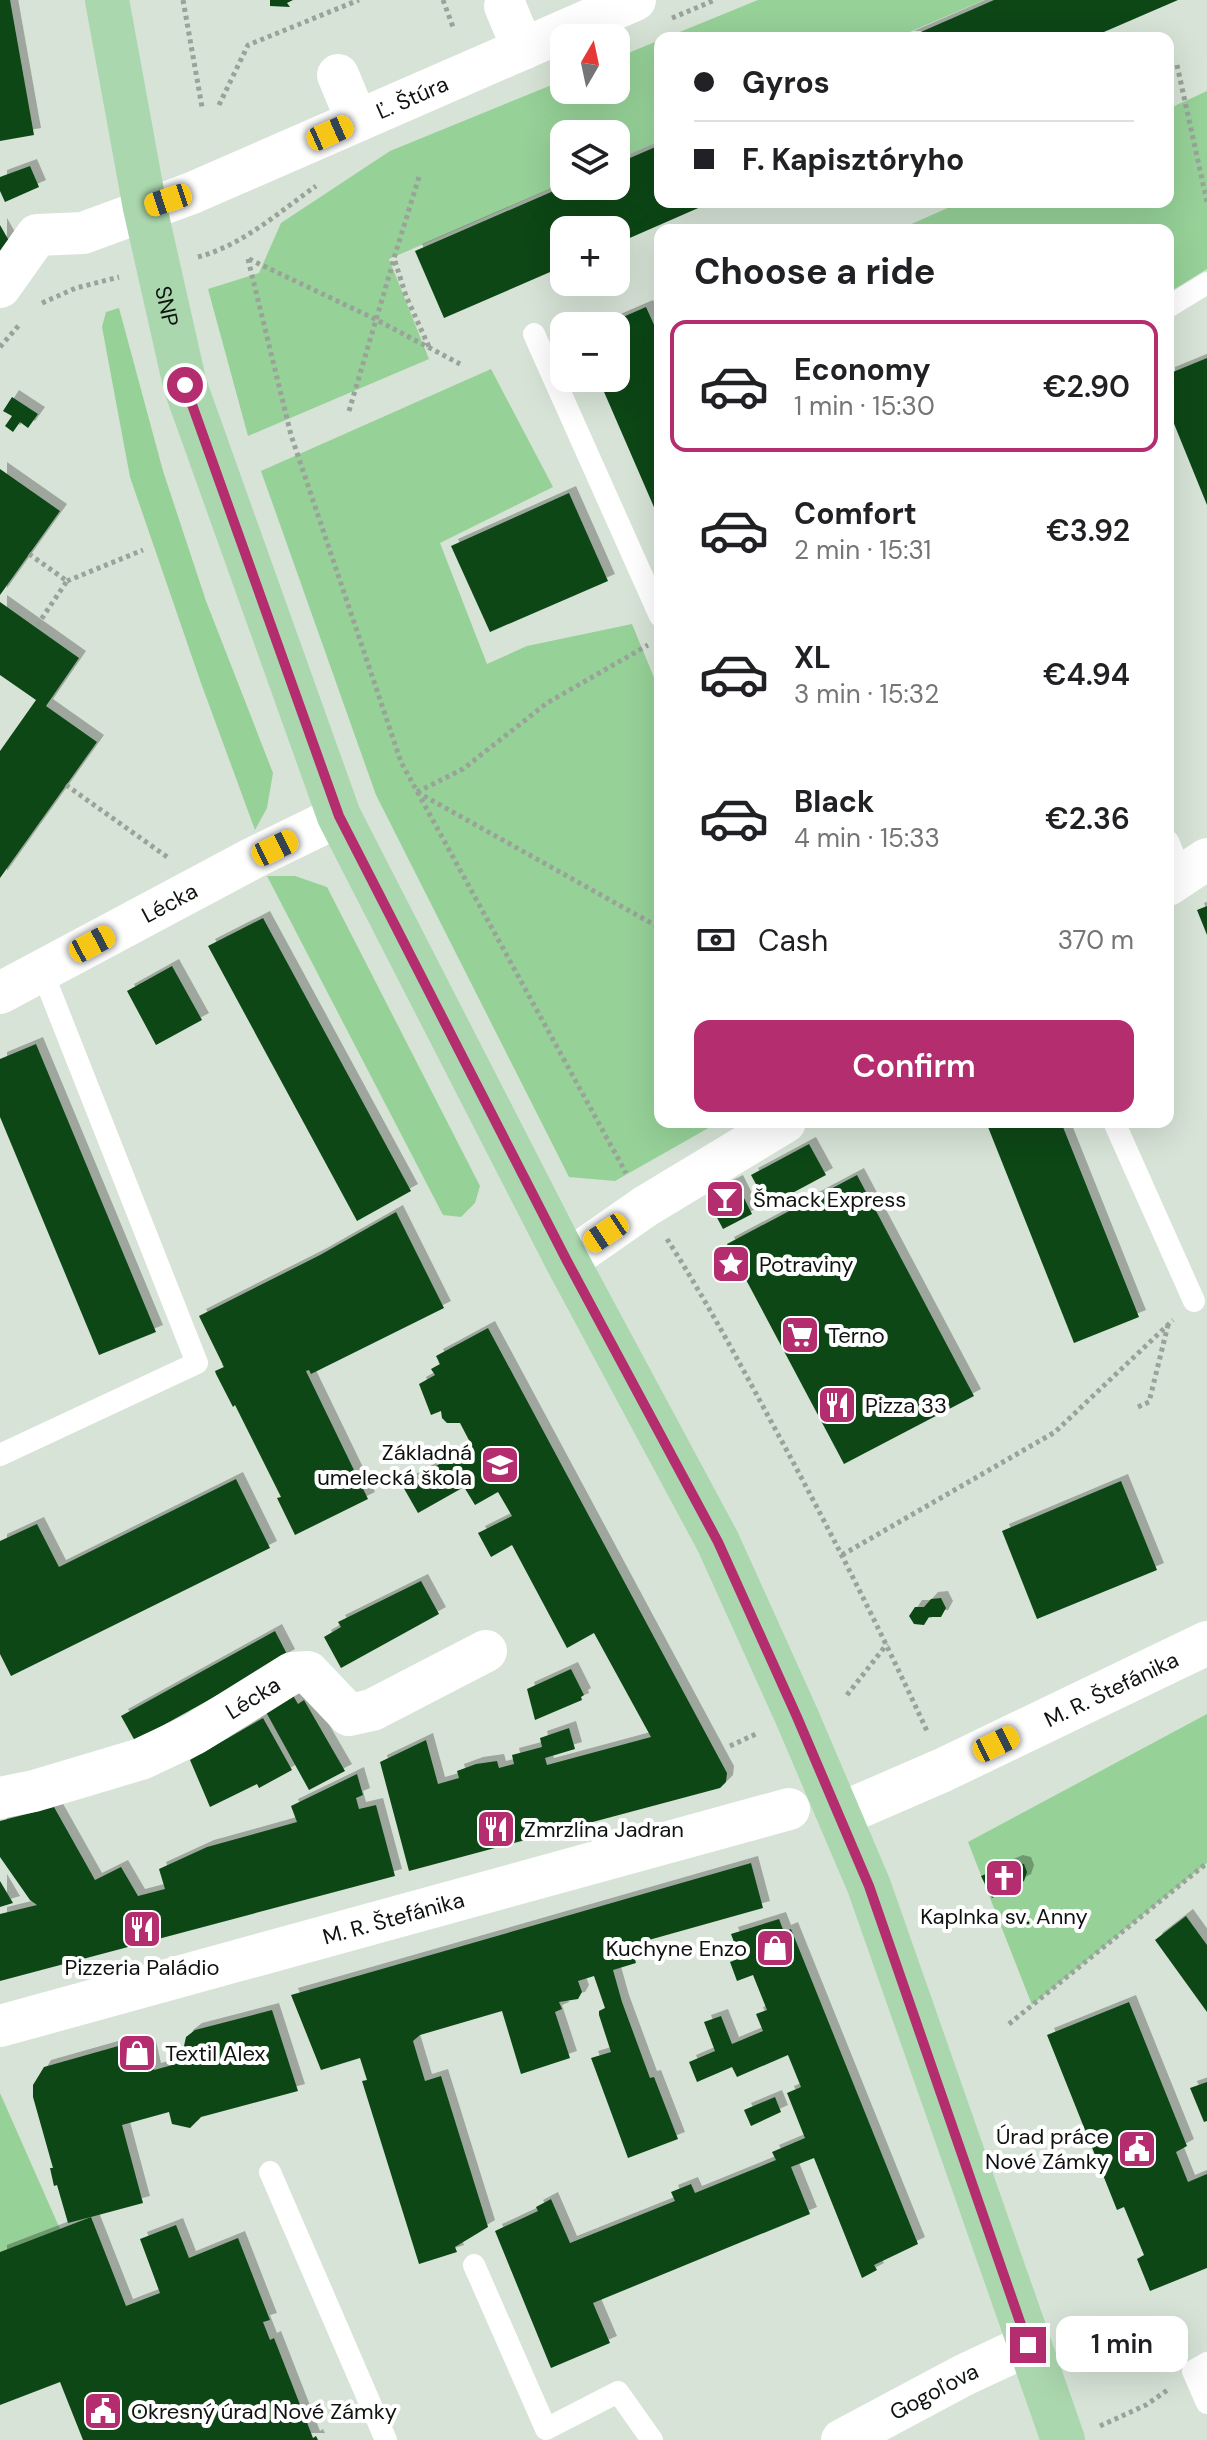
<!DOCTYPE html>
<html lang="en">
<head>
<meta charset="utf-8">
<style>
	body { margin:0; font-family:"DM Sans",sans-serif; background:#f2f2f2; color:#202124; height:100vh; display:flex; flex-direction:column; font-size:30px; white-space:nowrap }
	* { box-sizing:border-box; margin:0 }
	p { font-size:26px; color:#757577 }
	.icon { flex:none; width:44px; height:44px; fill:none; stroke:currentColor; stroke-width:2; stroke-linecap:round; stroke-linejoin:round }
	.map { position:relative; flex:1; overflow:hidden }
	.side { position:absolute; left:654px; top:224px; width:520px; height:904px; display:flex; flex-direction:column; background:#fff; border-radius:16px; box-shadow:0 8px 32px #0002 }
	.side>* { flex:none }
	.guide { position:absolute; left:654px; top:32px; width:520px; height:176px; border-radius:16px; box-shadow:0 8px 32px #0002; display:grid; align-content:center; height:176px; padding:0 40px; background:#fff }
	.needle { width:52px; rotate:9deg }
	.fabs { position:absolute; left:550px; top:24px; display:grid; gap:16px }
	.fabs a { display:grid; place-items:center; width:80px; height:80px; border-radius:16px; background:#fff; box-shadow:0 8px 32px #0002; font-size:40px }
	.end { position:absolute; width:36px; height:36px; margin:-18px; border:10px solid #b42d6f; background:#fff; box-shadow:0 0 0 4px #fff }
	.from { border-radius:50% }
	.bubble { position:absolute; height:56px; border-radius:16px; background:#fff; box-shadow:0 8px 32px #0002; font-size:26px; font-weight:600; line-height:56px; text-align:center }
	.car { position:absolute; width:24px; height:48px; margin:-24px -12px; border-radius:10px; box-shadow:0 0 6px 2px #0007; background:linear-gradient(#f5c518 24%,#345 0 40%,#f5c518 0 76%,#345 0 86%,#f5c518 0) }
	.guide b { display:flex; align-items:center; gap:28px; height:76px; font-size:30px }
	.guide b+b { border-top:2px solid #e0e0e0 }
	.guide i { width:20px; height:20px; background:#202124 }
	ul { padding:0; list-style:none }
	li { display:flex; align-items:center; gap:24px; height:132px; margin:0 16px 12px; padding:0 24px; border:4px solid transparent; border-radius:16px }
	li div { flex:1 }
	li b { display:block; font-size:30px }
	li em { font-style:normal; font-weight:600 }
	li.active { border-color:#b42d6f }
	li>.icon { width:72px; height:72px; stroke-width:1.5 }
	h2 { padding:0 40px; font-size:36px; line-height:96px }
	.pay { display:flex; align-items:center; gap:20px; height:88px; padding:0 40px; font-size:30px }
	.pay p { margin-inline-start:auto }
	.primary-button { display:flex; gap:16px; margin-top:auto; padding:16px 40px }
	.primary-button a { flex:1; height:92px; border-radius:16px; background:#b42d6f; color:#fff; font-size:32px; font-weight:600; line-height:92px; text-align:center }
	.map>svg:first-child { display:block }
	.green { fill:#96d198 }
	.building { fill:#0c4715; filter:url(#shadow) }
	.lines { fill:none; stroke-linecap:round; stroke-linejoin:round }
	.path { stroke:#99a399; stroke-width:5; stroke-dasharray:4 4; stroke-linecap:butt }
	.lane { stroke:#fff; stroke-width:22 }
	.street { stroke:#fff; stroke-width:42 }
	.secondary { stroke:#fff; stroke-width:44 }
	.primary { stroke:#aad7ad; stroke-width:44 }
	.route { stroke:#b42d6f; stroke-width:10 }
	.labels { text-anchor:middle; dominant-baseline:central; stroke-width:8; stroke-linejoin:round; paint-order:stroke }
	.street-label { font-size:22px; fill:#0f130f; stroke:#fff }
	.poi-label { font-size:22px; fill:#0f130f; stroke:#fff; text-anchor:start }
</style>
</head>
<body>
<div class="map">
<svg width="1207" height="2440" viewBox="0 0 1207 2440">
	<defs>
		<filter id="shadow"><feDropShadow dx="7" dy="-7" stdDeviation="0" flood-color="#0004"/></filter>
	</defs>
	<rect width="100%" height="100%" fill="#d7e3d7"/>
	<g class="green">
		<polygon points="758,0 984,0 896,38 665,38"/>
		<polygon points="660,40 660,141 616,160 616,134 564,134 564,183 389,259 429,359 248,436 208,289 259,273 281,223 390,151 564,80 564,90 616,90 616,58"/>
		<polygon points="1207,91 1207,269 1168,293 1168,230 898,230 961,202 1168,202 1168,109"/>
		<polygon points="119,308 163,471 206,601 273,773 267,808 255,830 201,683 130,477 102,327 106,312"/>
		<polygon points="491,369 553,487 440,543 487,664 527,646 632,624 660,692 660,1122 719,1122 615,1181 569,1177 376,795 261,471"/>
		<polygon points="267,876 295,876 327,887 480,1186 475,1203 461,1217 443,1215"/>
		<polygon points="1207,1714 1207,1863 1032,2005 968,1842"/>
		<polygon points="0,2093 60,2229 0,2252"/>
	</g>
	<g class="building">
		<polygon points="0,0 10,0 34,135 0,141"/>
		<polygon points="270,0 293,0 287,3 290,7 270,6"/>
		<polygon points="994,0 1178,0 1090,38 907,38"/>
		<polygon points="660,145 660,202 712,202 616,244 616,230 564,230 564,266 444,318 415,251 565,186 616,186 616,164"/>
		<polygon points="30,166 39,187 5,202 0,191 0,177"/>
		<polygon points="0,225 12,246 0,252"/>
		<polygon points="646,307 660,338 660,521 598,378 616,378 616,326 602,326"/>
		<polygon points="1207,358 1207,505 1168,409 1168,374"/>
		<polygon points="12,397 38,414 28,428 20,422 13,432 5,426 12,416 3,411"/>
		<polygon points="0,469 60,511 0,595"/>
		<polygon points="569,493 608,581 490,632 451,546"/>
		<polygon points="0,602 79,658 46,706 97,742 0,878 0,751 36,700 0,675"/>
		<polygon points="1207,906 1207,935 1197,910"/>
		<polygon points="263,918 411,1191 357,1221 208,946"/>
		<polygon points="172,966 202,1020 156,1045 127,991"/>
		<polygon points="36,1044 156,1332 99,1355 0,1117 0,1059"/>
		<polygon points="986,1122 1061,1122 1139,1317 1074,1343"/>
		<polygon points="809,1144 826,1175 768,1206 751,1175"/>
		<polygon points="857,1175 974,1396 844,1464 727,1244"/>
		<polygon points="736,1182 752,1214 723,1229 706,1197"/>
		<polygon points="396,1212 444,1308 311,1374 309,1370 306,1371 368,1499 295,1535 277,1498 281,1497 235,1405 233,1407 216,1374 215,1371 224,1367 199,1316 320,1255"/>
		<polygon points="488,1328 727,1773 726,1782 720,1788 409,1871 380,1762 426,1740 438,1784 459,1778 457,1771 476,1764 497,1761 499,1768 514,1764 512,1755 542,1747 540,1738 569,1728 575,1749 545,1758 547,1765 651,1737 594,1633 567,1648 512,1545 491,1557 478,1533 512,1516 498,1492 475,1505 464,1487 418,1513 402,1485 472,1446 460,1423 447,1423 442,1418 441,1411 431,1415 419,1384 435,1375 431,1369 440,1364 436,1356"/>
		<polygon points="236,1479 270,1548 11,1676 0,1654 0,1541 37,1524 59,1567"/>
		<polygon points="1121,1481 1157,1570 1037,1619 1002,1531"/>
		<polygon points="421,1581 439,1614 341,1668 324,1637 341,1627 338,1622"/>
		<polygon points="941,1598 946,1608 941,1617 929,1617 924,1625 914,1624 909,1616 915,1607 924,1607 931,1599"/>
		<polygon points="275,1631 288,1656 135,1741 121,1716"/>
		<polygon points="571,1669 584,1695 581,1697 582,1700 535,1720 527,1689"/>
		<polygon points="288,1687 298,1704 304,1700 345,1771 309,1790 261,1703"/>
		<polygon points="263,1718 292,1770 259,1788 257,1784 210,1807 190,1760"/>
		<polygon points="357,1774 363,1795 356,1798 359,1809 376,1805 395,1876 0,1981 0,1914 37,1905 30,1900 0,1857 0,1821 54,1807 95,1880 121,1867 138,1896 165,1889 159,1869 207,1847 297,1822 291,1806"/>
		<polygon points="1016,1862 1024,1864 1027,1872 1024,1881 992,1898 981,1876"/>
		<polygon points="751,1863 763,1908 631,1945 636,1963 613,1970 622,2002 650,2078 654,2077 678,2139 628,2158 591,2058 611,2052 599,2015 599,2011 605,2008 594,1976 578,1981 582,1992 578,1999 559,2002 562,2009 555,2012 570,2058 521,2074 502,2011 420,2035 413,2041 425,2081 441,2076 488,2227 455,2247 457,2252 419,2264 362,2081 367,2080 360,2058 321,2070 291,1995"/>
		<polygon points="0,1881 13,1903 0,1907"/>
		<polygon points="1186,1916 1207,1945 1207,2012 1155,1940"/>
		<polygon points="779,1919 784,1932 791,1929 918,2244 874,2265 877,2270 862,2278 814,2158 791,2167 810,2214 593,2303 610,2343 551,2368 495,2231 538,2211 536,2207 551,2199 570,2243 675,2201 671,2192 691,2184 695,2193 776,2160 772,2152 805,2138 787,2093 801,2087 788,2055 737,2077 732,2067 697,2082 689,2062 715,2051 704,2022 721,2016 732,2044 763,2031 756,2014 767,2010 753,1975 737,1981 730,1962 740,1958 731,1934"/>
		<polygon points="1129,2002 1187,2146 1176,2152 1188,2182 1207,2174 1207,2268 1150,2291 1137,2259 1144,2255 1124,2207 1117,2210 1047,2035"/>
		<polygon points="272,2010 298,2091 201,2117 190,2128 172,2124 169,2112 122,2125 143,2203 91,2217 126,2306 160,2293 140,2239 176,2225 189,2258 238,2238 270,2320 263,2322 270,2340 274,2338 313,2438 316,2436 318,2440 83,2440 60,2382 0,2405 0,2252 91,2217 68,2223 57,2185 54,2186 50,2168 53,2168 33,2097 33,2085 44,2067 136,2041 149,2048 154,2070 187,2061 184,2046 186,2037 195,2030"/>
		<polygon points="1207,2082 1207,2121 1204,2122 1190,2088"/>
		<polygon points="775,2097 781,2112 751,2126 744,2110"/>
	</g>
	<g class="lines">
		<g class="path">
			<polyline points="183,0 202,107"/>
			<polyline points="443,0 453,27"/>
			<polyline points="672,18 715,0"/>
			<polyline points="1177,65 1207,202"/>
			<polyline points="219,105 248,45 359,0"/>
			<polyline points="419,177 394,258 406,296 429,347"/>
			<path d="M198 257C243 245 279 212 316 186"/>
			<polyline points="248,259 291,435 401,762 626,1173"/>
			<polyline points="249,259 375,319 460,364"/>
			<polyline points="42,303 76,288 119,277"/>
			<polyline points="0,347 20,324"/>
			<polyline points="349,411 394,259"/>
			<polyline points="29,554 67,581 36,627"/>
			<polyline points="67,581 143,550"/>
			<polyline points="66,785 170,859"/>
			<polyline points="417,792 463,769 547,703 648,645"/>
			<polyline points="417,792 660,928"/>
			<path d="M667 1239C706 1300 739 1362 773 1425 828 1526 879 1627 927 1731"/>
			<polyline points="1138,1407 1149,1402 1168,1325"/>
			<polyline points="842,1555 1055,1432 1173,1320"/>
			<polyline points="847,1695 887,1644"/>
			<polyline points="730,1746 758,1733"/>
			<polyline points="1009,2024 1207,1863"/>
			<polyline points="1100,2426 1146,2405 1169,2389"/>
		</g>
		<g class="lane">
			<polyline points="1168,307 1207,283"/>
			<polyline points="534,334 660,616"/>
			<polyline points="1168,841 1182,876"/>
			<polyline points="1114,1122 1194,1301"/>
			<polyline points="0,1455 197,1363 42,971"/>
			<polyline points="270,2172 386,2440"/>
			<polyline points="474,2265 546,2429 618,2392 652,2440"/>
			<polyline points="1207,2363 1193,2371 1207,2403"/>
		</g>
		<g class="street">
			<polyline points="505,6 523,49"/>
			<polyline points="338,75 357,121"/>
			<path id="s1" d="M0 287 37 235 83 233 192 193 635 0"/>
			<polyline points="1168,885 1207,859"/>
			<path id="s2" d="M0 993 253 858 339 816"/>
			<polyline points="567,1261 646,1206 785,1122"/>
			<path id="s3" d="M0 1798 34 1791 141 1759 194 1734 292 1673 308 1672 349 1715 372 1710 486 1651"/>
			<path id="s4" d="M0 2026 789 1809"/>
			<path id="s5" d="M842 2440 964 2375 1028 2345"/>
		</g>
		<path class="secondary" id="s6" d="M839 1815 943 1770 1207 1643"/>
		<path class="primary" id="s7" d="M107 0 145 208 185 385 339 816 567 1261 718 1542 797 1717 869 1886 1063 2440"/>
	</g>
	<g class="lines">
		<polyline class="route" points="185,385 339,816 567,1261 718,1542 797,1717 869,1886 1028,2345"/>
	</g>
	<defs>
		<g id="bar-square" transform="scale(2)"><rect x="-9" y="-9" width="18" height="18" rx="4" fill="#b42d6f" stroke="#fff"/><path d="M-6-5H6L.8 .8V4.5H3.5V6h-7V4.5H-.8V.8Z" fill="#fff"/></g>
		<g id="sight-square" transform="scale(2)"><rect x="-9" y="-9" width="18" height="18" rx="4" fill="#b42d6f" stroke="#fff"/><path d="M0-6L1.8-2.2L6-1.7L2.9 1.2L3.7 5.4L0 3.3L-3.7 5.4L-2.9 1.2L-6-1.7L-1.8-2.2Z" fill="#fff"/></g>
		<g id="supermarket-square" transform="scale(2)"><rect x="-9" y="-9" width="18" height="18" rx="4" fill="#b42d6f" stroke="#fff"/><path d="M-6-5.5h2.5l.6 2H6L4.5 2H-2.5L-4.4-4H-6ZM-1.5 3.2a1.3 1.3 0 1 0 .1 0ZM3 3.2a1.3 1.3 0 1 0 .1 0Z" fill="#fff"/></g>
		<g id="restaurant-square" transform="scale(2)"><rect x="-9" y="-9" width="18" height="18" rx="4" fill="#b42d6f" stroke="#fff"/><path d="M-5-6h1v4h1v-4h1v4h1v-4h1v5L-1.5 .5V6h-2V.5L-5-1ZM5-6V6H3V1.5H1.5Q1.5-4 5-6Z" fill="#fff"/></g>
		<g id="school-square" transform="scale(2)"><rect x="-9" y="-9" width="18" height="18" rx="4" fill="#b42d6f" stroke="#fff"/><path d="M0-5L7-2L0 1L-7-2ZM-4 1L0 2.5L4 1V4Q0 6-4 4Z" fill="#fff"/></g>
		<g id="church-square" transform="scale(2)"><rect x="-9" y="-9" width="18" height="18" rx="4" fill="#b42d6f" stroke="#fff"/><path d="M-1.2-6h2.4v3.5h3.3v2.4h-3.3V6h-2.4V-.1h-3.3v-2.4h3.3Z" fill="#fff"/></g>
		<g id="shop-square" transform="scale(2)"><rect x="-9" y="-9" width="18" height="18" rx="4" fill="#b42d6f" stroke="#fff"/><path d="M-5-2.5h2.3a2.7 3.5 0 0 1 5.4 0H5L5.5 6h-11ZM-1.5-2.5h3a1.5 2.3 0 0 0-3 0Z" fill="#fff"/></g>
		<g id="civic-square" transform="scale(2)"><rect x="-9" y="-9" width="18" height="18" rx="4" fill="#b42d6f" stroke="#fff"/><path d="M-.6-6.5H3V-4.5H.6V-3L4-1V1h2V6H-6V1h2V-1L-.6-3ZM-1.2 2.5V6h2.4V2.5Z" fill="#fff"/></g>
	</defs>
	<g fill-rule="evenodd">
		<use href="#bar-square" x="725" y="1199"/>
		<use href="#sight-square" x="731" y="1264"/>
		<use href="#supermarket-square" x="800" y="1335"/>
		<use href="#restaurant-square" x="837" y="1405"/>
		<use href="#school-square" x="500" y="1465"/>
		<use href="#restaurant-square" x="496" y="1829"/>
		<use href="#church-square" x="1004" y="1878"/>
		<use href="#restaurant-square" x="142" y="1929"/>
		<use href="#shop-square" x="775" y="1948"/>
		<use href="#shop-square" x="137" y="2053"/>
		<use href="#civic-square" x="1137" y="2149"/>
		<use href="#civic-square" x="103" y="2411"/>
	</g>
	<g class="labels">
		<g class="street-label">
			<text stroke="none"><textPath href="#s1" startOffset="466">Ľ. Štúra</textPath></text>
			<text stroke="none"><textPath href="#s7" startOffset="312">SNP</textPath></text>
			<text stroke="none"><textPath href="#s2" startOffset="192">Lécka</textPath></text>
			<text stroke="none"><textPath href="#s6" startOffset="300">M. R. Štefánika</textPath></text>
			<text stroke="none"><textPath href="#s3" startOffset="274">Lécka</textPath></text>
			<text stroke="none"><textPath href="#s4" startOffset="408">M. R. Štefánika</textPath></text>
			<text stroke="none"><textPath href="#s5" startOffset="104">Gogoľova</textPath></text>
		</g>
		<g class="poi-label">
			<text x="753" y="1199">Šmack Express</text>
			<text x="759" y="1264">Potraviny</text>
			<text x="828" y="1335">Terno</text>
			<text x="865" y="1405">Pizza 33</text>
			<text x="472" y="1452" text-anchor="end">Základná<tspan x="472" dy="25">umelecká škola</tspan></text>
			<text x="524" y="1829">Zmrzlina Jadran</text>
			<text x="1004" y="1916" text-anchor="middle">Kaplnka sv. Anny</text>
			<text x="747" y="1948" text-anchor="end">Kuchyne Enzo</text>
			<text x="142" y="1967" text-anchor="middle">Pizzeria Paládio</text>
			<text x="165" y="2053">Textil Alex</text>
			<text x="1109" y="2136" text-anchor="end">Úrad práce<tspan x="1109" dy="25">Nové Zámky</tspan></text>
			<text x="131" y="2411">Okresný úrad Nové Zámky</text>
		</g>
	</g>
</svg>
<div class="fabs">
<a><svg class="needle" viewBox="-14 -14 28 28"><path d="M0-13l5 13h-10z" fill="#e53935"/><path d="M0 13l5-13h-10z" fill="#757577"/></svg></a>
<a><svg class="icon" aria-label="layers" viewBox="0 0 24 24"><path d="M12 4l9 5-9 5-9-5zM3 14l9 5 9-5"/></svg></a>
<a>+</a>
<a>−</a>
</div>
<i class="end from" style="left:185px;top:385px"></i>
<i class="end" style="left:1028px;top:2345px"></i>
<div class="bubble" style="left:1056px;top:2316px;width:132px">1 min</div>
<i class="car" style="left:330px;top:133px;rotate:66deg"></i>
<i class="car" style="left:168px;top:200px;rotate:252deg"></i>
<i class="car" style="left:275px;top:848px;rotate:64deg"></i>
<i class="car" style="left:92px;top:944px;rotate:62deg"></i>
<i class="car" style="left:606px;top:1233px;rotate:236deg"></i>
<i class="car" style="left:996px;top:1744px;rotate:64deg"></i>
<div class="guide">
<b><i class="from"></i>Gyros</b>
<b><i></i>F. Kapisztóryho</b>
</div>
<section class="side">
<h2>Choose a ride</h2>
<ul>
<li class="active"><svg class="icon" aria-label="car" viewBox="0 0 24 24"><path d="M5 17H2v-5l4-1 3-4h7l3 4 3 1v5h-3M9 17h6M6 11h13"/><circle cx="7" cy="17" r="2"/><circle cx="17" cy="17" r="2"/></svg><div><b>Economy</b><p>1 min · 15:30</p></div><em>€2.90</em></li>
<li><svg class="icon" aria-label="car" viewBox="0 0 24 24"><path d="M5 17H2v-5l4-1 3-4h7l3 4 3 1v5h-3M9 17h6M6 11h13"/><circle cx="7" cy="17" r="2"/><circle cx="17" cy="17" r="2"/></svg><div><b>Comfort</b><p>2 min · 15:31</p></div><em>€3.92</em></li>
<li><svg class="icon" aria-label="car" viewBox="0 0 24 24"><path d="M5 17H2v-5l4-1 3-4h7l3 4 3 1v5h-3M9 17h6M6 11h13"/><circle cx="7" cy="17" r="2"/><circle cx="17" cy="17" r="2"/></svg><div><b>XL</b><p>3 min · 15:32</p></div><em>€4.94</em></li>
<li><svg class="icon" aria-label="car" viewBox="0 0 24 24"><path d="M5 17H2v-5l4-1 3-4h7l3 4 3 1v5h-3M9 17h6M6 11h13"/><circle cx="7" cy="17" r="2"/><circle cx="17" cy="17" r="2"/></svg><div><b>Black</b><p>4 min · 15:33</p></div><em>€2.36</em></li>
</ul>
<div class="pay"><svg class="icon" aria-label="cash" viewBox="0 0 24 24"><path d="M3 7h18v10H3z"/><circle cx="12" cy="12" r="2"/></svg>Cash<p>370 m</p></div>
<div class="primary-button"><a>Confirm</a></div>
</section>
</div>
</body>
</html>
